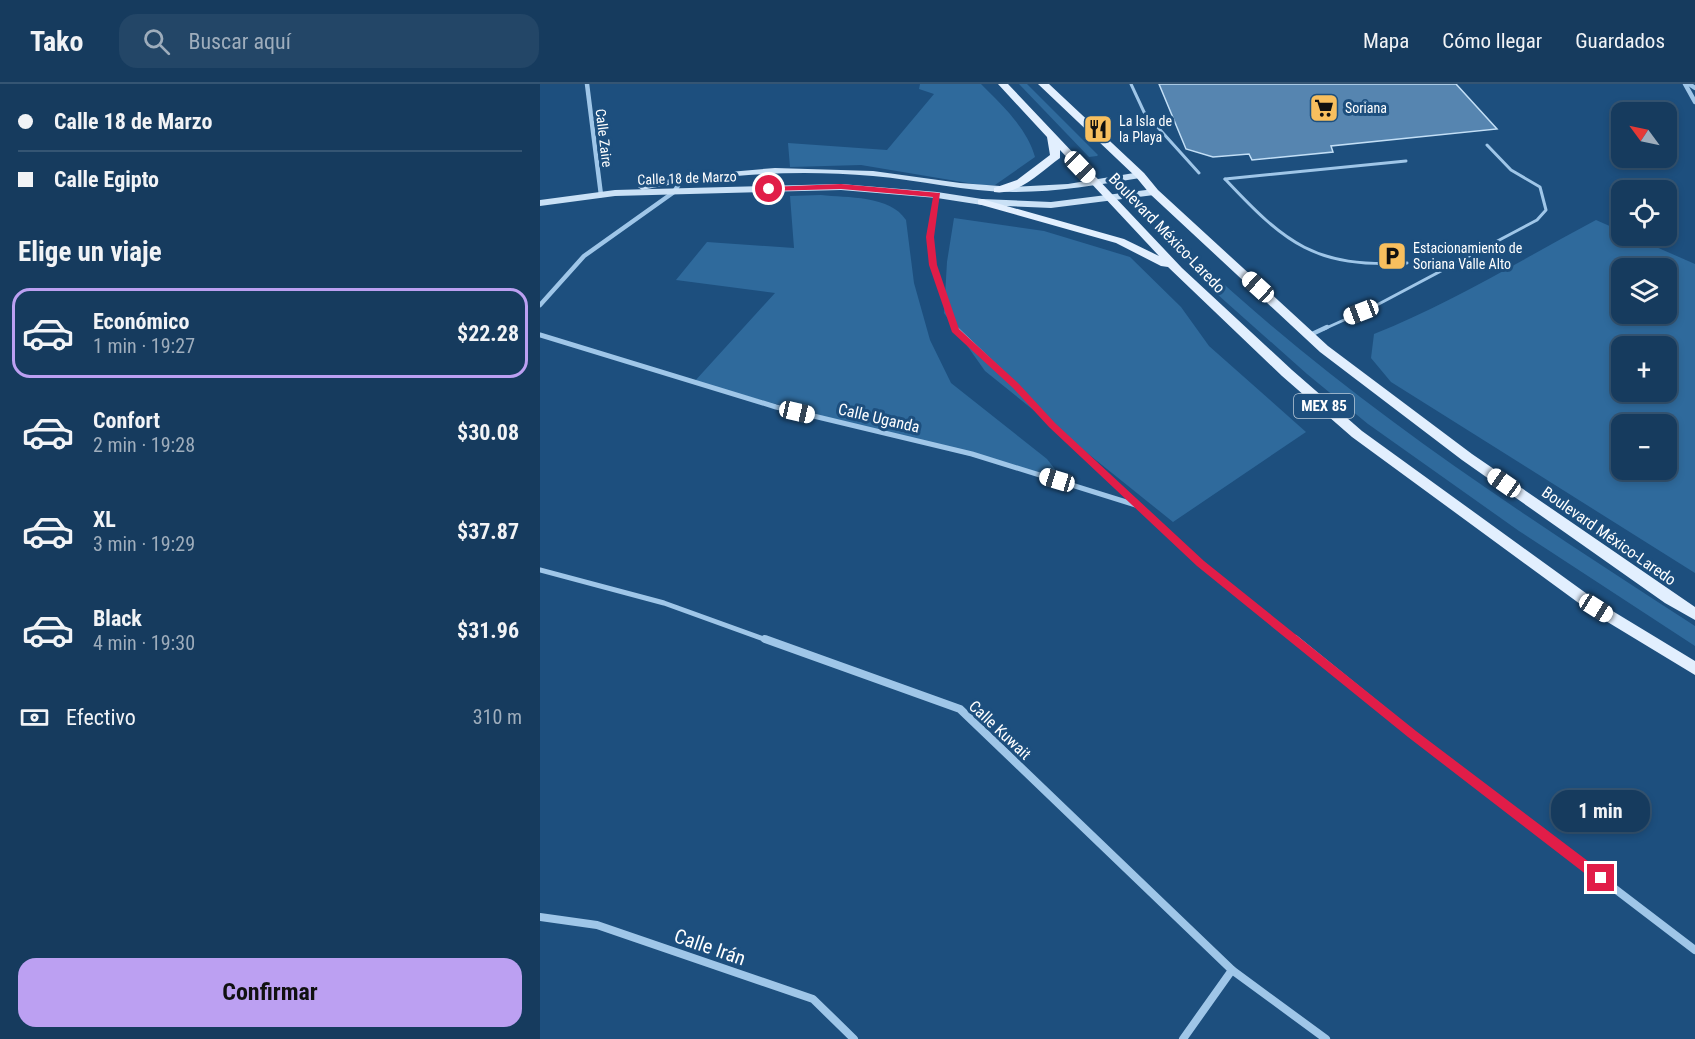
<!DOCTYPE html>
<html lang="es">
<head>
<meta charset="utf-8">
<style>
	body { margin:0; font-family:"Roboto Condensed",sans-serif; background:#234667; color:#f1f3f6; height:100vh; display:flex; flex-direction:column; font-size:22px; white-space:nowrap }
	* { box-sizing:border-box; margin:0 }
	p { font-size:20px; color:#9eadbc }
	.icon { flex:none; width:33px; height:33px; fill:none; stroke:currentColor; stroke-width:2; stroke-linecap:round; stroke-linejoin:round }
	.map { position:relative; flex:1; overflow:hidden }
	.details { display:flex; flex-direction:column; background:#163b5e; width:540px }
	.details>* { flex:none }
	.hud { display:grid; align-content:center; height:132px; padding:0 18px; background:#163b5e }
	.needle { width:39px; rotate:303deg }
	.fabs { position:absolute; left:1071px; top:18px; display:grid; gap:12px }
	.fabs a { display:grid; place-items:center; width:66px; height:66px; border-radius:12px; background:#163b5e; box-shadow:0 3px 9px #0003,0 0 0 2px #355573; font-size:30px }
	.end { position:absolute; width:27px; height:27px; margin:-14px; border:8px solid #e11d48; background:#fff; box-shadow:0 0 0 3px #fff }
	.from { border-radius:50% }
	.bubble { position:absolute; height:42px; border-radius:18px; background:#163b5e; box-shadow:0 3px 9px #0003,0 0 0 2px #355573; font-size:20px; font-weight:700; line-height:42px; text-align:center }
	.car { position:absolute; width:18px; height:36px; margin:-18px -9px; border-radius:8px; box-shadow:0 0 4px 2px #0007; background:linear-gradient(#fff 24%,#345 0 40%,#fff 0 76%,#345 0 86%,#fff 0) }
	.hud b { display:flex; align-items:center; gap:21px; height:57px; font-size:22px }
	.hud b+b { border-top:2px solid #355573 }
	.hud i { width:15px; height:15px; background:#f1f3f6 }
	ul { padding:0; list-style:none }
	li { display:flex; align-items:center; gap:18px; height:90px; margin:0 12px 9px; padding:0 6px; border:3px solid transparent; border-radius:18px }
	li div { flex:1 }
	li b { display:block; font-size:22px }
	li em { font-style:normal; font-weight:700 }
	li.current { border-color:#bca0f2 }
	li>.icon { width:54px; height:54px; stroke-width:1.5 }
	h2 { padding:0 18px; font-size:27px; line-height:72px }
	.pay { display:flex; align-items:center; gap:15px; height:66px; padding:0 18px; font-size:22px }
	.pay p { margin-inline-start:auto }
	.action { display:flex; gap:12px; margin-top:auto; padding:12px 18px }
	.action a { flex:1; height:69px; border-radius:18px; background:#bca0f2; color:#111; font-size:24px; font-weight:700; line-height:69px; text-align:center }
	header { display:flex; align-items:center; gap:36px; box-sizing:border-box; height:84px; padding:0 30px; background:#163b5e; border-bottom:2px solid #355573 }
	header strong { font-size:28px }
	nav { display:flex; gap:33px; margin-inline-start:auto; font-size:21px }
	.search { width:420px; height:54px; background:#234667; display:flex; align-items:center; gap:15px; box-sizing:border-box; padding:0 21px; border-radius:18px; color:#9eadbc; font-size:22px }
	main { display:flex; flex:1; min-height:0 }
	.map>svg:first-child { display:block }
	.green { fill:#2f6a9c; fill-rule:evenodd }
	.building { fill:#5685b0; stroke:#c3dff6; stroke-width:1.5 }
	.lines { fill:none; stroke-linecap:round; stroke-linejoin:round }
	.lane-far1 { stroke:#9fc6e8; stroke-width:3 }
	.lane { stroke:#9fc6e8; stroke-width:4.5 }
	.street-far2 { stroke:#9fc6e8; stroke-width:4.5 }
	.street-far1 { stroke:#9fc6e8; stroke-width:5 }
	.street { stroke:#9fc6e8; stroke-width:8 }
	.secondary { fill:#cae1f6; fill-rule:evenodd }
	.primary { fill:#e2effe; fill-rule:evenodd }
	.route { fill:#e11d48 }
	.labels { text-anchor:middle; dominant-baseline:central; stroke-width:6; stroke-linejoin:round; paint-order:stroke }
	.far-poi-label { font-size:14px; fill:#fff; stroke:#1d4f7e; text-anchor:start }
	.far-street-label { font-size:14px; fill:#fff; stroke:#1d4f7e }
	.shield { fill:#1d4f7e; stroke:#bbcad8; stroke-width:1.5 }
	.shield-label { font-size:15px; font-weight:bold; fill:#fff }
	.street-label { font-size:16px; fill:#fff; stroke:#1d4f7e }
	.near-street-label { font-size:20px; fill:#fff; stroke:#1d4f7e }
</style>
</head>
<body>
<header>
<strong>Tako</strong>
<div class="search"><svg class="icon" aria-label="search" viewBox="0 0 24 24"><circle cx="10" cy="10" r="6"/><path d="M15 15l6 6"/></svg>Buscar aquí</div>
<nav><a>Mapa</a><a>Cómo llegar</a><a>Guardados</a></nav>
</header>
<main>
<section class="details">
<div class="hud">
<b><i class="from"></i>Calle 18 de Marzo</b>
<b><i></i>Calle Egipto</b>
</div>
<h2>Elige un viaje</h2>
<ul>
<li class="current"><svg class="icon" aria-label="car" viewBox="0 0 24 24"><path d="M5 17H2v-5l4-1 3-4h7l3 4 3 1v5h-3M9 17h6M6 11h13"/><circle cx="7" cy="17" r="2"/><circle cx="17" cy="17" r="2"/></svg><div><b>Económico</b><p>1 min · 19:27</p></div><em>$22.28</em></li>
<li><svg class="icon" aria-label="car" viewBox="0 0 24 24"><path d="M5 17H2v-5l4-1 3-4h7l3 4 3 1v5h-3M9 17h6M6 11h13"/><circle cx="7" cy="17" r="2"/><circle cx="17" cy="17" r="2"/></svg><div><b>Confort</b><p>2 min · 19:28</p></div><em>$30.08</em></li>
<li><svg class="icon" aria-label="car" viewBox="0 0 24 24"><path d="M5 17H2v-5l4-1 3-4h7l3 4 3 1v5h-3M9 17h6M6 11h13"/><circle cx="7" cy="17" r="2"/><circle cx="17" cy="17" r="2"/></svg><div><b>XL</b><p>3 min · 19:29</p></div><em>$37.87</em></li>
<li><svg class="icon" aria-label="car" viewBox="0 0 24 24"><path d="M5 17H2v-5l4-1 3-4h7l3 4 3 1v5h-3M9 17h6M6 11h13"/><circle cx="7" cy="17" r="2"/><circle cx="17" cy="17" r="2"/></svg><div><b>Black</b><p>4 min · 19:30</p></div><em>$31.96</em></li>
</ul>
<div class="pay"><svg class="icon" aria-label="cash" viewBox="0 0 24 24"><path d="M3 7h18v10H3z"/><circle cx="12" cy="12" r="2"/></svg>Efectivo<p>310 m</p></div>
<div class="action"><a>Confirmar</a></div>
</section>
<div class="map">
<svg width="1155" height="955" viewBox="0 0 1155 955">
	<rect width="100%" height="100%" fill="#1d4f7e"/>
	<g class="green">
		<path d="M380 0H441C462 21 487 44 495 73L455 101H440L321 81 250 83 248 59 347 66 394 10 379 5Z"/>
		<polygon points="479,0 487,0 558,71 557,72 549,73"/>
		<path d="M281 111C307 114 350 111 366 136L374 199 390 256 411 299 507 375 524 397 154 298 235 209 136 196 167 158 254 164 250 112Z"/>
		<path d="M602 121C764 289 960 416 1155 542V562L979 447 828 340 767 290 668 202Z"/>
		<polygon points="414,134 504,147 590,173 641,223 669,262 766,348 633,438 445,287 404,229 407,178"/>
		<path d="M1056 136 1081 147 1082 152H1091L1155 180V489L851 298 831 274 834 250C911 219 983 175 1056 136ZM1082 184H1126V230H1082ZM1126 262V308H1082V262ZM1126 340V386H1082V340Z"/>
	</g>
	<polygon class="building" points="619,0 916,0 957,45 791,62 793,68 712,76 709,70 673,73 646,65"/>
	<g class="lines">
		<g class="lane-far1">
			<polyline points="591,0 604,28 659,89"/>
			<path d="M685 95C746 160 775 184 867 179"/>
			<polyline points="685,95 866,77"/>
			<polyline points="784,245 835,222 997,136 1006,126 1000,103 971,86 947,61"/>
		</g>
		<polyline class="lane" points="770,251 787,243"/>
		<g class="street-far2">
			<polyline points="47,0 61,111"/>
			<polyline points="1145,0 1155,18"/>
			<polyline points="1149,0 1155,4"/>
			<polyline points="397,111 390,153 393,181 415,245"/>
			<polyline points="0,221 44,172 134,108 142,95"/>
		</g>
		<g class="street-far1">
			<polyline points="414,243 476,302 512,341 661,479 757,557"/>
			<polyline points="0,251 236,323 432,370 599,422"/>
			<polyline points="0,486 124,519 229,557"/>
		</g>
		<g class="street">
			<polyline points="225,555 420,625 692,886 786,955"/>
			<polyline points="755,555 872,650 1155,866"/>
			<polyline points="0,833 57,841 273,915 314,955"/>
			<polyline points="643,955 692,886"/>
		</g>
		<g class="secondary">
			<path d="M235 84 333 87 420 99 473 103 528 100 600 88 604 91 600 94C558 101 516 108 473 108 426 108 380 96 333 92 256 85 178 90 102 106L98 103 102 100 154 91Z"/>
			<polygon points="301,100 397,108 442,115 511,118 614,105 618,108 614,111 511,124 442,121 397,114 301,106 75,112 0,122 0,116 75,106"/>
		</g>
		<g class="primary">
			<path d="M458 0H468L642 184 752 286 822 347 1061 520 1155 577V591L1051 528 812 353 742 292 628 183 621 182 576 159 438 120V116L442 115 584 155 619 172 520 66V74C502 87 478 112 454 108V104L477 96 510 71 507 53Z"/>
			<polygon points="498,0 509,0 604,89 618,106 788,262 932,370 1155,523 1155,536 1125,519 922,376 780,268 610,110 596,93"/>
		</g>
	</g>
	<polygon class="route" points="301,100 400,109 394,153 397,181 419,245 479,300 515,339 664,477 876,647 1065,790 1065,798 1056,798 868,653 657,482 509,343 473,304 412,248 389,181 386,153 393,113 301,105 229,107 226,105 229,103"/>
	<defs>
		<g id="supermarket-square" transform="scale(1.5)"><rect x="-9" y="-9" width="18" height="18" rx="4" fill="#f8bf5e" stroke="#1d4f7e"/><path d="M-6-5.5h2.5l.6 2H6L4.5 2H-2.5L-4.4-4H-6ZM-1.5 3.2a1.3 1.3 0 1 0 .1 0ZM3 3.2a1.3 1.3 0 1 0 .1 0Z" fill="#111"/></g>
		<g id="restaurant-square" transform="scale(1.5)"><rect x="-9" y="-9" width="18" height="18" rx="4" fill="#f8bf5e" stroke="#1d4f7e"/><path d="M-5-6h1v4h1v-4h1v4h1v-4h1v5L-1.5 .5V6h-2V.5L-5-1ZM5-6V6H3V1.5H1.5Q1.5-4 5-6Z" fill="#111"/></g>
		<g id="parking-square" transform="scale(1.5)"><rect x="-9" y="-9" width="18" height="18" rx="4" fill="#f8bf5e" stroke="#1d4f7e"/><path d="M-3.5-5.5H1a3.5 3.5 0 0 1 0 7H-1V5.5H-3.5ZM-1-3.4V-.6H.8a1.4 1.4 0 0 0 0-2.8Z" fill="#111"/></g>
	</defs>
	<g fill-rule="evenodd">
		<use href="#supermarket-square" x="784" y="24"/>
		<use href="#restaurant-square" x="558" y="45"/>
		<use href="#parking-square" x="852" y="172"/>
	</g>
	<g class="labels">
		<g class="far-poi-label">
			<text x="805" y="24">Soriana</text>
			<text x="579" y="37">La Isla de<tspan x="579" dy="16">la Playa</tspan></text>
			<text x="873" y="164">Estacionamiento de<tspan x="873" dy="16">Soriana Valle Alto</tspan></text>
		</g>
		<g class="far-street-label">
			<text transform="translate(64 54) rotate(83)">Calle Zaire</text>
			<text transform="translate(147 94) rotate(-2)">Calle 18 de Marzo</text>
		</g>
		<rect class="shield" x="754" y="310" width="60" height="24" rx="4.5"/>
		<g class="shield-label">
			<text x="784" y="322">MEX 85</text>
		</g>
		<g class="street-label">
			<text transform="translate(627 149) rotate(46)">Boulevard México-Laredo</text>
			<text transform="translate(339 334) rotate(13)">Calle Uganda</text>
			<text transform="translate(1069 452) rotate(35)">Boulevard México-Laredo</text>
			<text transform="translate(460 646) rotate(43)">Calle Kuwait</text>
		</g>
		<g class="near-street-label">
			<text transform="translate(170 863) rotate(19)">Calle Irán</text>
		</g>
	</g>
</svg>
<div class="fabs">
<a><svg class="needle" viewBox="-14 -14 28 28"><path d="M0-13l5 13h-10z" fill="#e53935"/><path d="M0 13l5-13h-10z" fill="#9eadbc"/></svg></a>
<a><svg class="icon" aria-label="locate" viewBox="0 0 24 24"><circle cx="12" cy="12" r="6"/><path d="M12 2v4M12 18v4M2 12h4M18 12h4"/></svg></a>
<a><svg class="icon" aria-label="layers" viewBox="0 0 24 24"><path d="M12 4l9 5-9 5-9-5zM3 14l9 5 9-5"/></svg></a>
<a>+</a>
<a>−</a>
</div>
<i class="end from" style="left:229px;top:105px"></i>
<i class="end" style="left:1061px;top:794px"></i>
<div class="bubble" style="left:1011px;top:706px;width:99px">1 min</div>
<i class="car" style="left:540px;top:83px;rotate:136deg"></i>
<i class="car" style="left:718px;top:203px;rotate:312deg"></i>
<i class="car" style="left:821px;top:228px;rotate:249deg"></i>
<i class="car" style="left:257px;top:328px;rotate:103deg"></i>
<i class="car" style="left:517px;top:396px;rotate:287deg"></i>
<i class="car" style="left:964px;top:399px;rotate:305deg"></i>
<i class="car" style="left:1056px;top:524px;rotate:122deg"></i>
</div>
</main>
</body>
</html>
